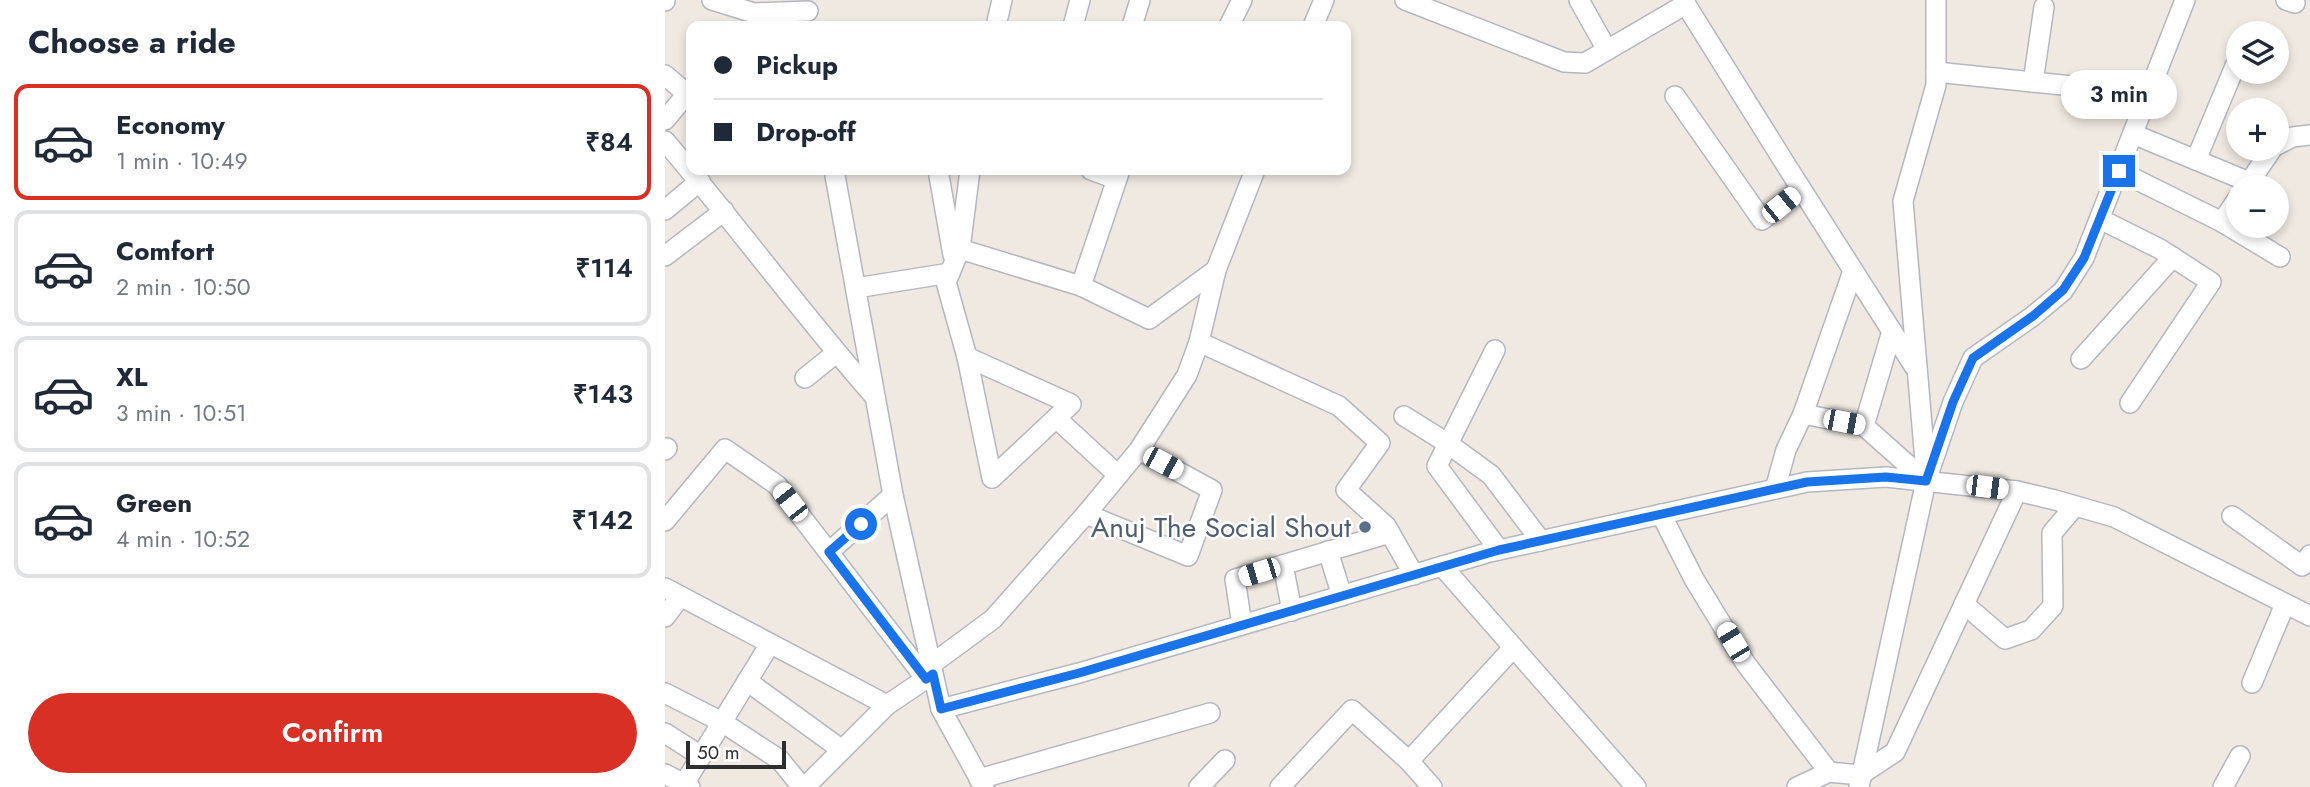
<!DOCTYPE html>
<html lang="en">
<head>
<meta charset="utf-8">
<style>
	body { margin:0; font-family:Jost,sans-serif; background:#f6f6f7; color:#1f2937; height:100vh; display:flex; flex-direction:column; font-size:26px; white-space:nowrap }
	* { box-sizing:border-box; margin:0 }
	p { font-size:23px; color:#747a83 }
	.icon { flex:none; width:38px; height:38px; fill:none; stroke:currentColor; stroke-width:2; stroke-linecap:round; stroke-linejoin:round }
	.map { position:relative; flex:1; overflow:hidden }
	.sheet { display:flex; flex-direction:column; background:#fff; width:665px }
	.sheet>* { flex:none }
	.top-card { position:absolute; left:21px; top:21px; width:665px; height:154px; border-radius:14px; box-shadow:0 4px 10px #0003; display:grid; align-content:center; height:154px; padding:0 28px; background:#fff }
	.fabs { position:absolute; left:1561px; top:21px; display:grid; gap:14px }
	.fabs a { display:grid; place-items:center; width:63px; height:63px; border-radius:50%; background:#fff; box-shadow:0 4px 10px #0003; font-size:35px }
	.scale { position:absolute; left:21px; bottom:18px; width:100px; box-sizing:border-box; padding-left:7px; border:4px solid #2e2e2e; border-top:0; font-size:19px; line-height:24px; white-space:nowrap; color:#2e2e2e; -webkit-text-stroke:5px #fff; paint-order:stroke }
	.end { position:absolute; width:32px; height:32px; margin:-16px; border:9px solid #1a73e8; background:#fff; box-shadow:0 0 0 4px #fff }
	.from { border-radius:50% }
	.bubble { position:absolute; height:49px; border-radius:24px; background:#fff; box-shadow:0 4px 10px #0003; font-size:23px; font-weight:600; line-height:49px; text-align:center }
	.car { position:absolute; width:21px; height:42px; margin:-21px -10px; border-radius:9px; box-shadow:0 0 5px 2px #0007; background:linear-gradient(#fff 24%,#345 0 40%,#fff 0 76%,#345 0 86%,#fff 0) }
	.top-card b { display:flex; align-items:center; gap:24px; height:66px; font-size:26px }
	.top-card b+b { border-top:2px solid #e0e1e3 }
	.top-card i { width:18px; height:18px; background:#1f2937 }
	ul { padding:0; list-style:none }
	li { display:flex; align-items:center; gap:21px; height:116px; margin:0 14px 10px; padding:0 14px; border:4px solid #e0e1e3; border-radius:14px }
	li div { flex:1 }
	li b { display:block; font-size:26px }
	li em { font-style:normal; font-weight:600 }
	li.current { border-color:#d93025 }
	li>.icon { width:63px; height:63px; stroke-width:1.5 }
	h2 { padding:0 28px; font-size:32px; line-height:84px }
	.primary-button { display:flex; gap:14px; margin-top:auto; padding:14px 28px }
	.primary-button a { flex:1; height:80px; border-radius:42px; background:#d93025; color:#fff; font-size:28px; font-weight:600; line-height:80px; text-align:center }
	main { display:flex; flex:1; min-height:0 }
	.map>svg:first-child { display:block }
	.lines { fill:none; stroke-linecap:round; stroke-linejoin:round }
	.minor-casing { stroke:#b4b7c1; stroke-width:22 }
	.minor { stroke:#fff; stroke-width:19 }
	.route { stroke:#1a73e8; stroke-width:9 }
	.service-dot { fill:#5c6f8a; stroke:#fff; stroke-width:2.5 }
	.labels { text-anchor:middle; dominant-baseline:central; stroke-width:5; stroke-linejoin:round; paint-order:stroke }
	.service-label { font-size:28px; fill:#4e5e75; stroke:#fff; text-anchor:end }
</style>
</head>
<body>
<main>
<section class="sheet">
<h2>Choose a ride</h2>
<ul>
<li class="current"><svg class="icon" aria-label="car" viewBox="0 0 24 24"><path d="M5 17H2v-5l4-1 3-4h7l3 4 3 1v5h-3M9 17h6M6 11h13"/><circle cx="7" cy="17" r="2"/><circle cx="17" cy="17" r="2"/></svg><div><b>Economy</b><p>1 min · 10:49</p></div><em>₹84</em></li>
<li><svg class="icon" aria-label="car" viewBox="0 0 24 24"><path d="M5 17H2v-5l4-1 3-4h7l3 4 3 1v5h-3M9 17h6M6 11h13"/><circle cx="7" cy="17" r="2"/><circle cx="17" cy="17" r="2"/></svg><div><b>Comfort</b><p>2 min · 10:50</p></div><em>₹114</em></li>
<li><svg class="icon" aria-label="car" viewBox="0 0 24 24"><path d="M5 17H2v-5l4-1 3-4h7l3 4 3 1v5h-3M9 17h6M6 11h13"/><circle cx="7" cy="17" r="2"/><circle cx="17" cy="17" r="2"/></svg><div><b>XL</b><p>3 min · 10:51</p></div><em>₹143</em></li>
<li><svg class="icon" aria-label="car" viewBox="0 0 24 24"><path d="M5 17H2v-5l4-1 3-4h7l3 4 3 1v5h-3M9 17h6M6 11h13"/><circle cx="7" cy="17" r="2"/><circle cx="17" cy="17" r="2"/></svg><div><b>Green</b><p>4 min · 10:52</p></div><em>₹142</em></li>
</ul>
<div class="primary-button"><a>Confirm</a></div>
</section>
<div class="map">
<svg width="1645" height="787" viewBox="0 0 1645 787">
	<rect width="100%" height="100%" fill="#efe9e1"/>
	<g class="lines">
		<g class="minor-casing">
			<g id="minor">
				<polyline points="47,0 89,13 143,11"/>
				<polyline points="740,0 899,62 920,63 1021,4"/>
				<polyline points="914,0 942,50"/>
				<polyline points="1018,0 1121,165 1249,366"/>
				<polyline points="1621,0 1630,3"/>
				<polyline points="0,1 0,0"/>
				<polyline points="331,26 337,0"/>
				<polyline points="408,26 415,0"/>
				<polyline points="467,26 475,0"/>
				<polyline points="564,26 577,0"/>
				<polyline points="648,26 659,0"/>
				<polyline points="1271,72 1407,86"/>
				<polyline points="0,75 22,94"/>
				<polyline points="1368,82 1379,7"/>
				<polyline points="1010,96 1097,220 1136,189"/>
				<polyline points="0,120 26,89"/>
				<polyline points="1468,134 1584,182"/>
				<path d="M0 141C72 225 137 314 210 397"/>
				<polyline points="1612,145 1628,137 1645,135"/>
				<polyline points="1531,160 1573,59"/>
				<polyline points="169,170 228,495 276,709 319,787"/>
				<polyline points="273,170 288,255"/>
				<polyline points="305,170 295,249 281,282 302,357 327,478"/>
				<polyline points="426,170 451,179"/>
				<polyline points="1454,171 1557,222 1615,257"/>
				<polyline points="1581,187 1607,149"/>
				<polyline points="0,210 35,181"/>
				<polyline points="1435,219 1495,249 1546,282 1465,403"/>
				<polyline points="1557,222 1573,198"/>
				<polyline points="295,249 416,286 484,319 551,270"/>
				<polyline points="0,256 59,211"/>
				<polyline points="416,286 455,170"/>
				<polyline points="191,288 285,273"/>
				<polyline points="534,342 674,406 715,443 681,490 721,526 749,575"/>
				<polyline points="830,350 772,466 834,550"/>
				<polyline points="302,357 406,404 327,478"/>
				<polyline points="1416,359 1508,257"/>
				<polyline points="140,378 171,353"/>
				<polyline points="1138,414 1199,426 1261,481"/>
				<polyline points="739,416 782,443 826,475 876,541"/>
				<polyline points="391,418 453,475"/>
				<polyline points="1199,426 1227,331"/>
				<polyline points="0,450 2,448"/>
				<polyline points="1261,473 1238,201 1271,85 1271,0"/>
				<polyline points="1110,489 1121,450 1138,414 1188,271"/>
				<polyline points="421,514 523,556 547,490 474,450"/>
				<polyline points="996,514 1029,579 1081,664 1164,772"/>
				<polyline points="1567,516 1637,566 1645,555"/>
				<polyline points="0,521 60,449 112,485 261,679"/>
				<polyline points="663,551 677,596"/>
				<polyline points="164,552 228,495"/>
				<polyline points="618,565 627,611"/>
				<polyline points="777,566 971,787"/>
				<polyline points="0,588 222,705"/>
				<polyline points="1299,604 1340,639 1366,630 1388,606 1387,533 1410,506"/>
				<polyline points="0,617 15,597"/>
				<polyline points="577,625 570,579 725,533"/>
				<polyline points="267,664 328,619 421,514 474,450 522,375 534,342 551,270 590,170"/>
				<polyline points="82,681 177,750"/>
				<polyline points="1587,683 1620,604"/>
				<polyline points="0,693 57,722 115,760 137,787"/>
				<polyline points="276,709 414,673 825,552 1142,482 1221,477 1352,491 1390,500 1449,517 1645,616"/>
				<polyline points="0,733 36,756"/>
				<polyline points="744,761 848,648"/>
				<polyline points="0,774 25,787"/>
				<polyline points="314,779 545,713"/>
				<polyline points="19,784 105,644"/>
				<polyline points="140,787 222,705 268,674"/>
				<polyline points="534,787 560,760"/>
				<polyline points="615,787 687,710 744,761 767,787"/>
				<polyline points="1132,787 1164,772 1195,775 1230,752 1352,491"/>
				<polyline points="1194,787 1261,481 1288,402 1308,358 1368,316 1398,291 1419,258 1520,0"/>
				<polyline points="1558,787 1575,756"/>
			</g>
		</g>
		<use href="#minor" class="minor"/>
	</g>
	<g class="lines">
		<polyline class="route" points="196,524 164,552 261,679 268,674 276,709 414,673 834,550 1142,482 1221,477 1261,481 1288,402 1308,358 1368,316 1398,290 1419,258 1454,171"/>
	</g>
	<circle class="service-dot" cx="700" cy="527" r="7"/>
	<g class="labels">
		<g class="service-label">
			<text x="686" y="527">Anuj The Social Shout</text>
		</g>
	</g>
</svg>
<div class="fabs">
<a><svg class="icon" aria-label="layers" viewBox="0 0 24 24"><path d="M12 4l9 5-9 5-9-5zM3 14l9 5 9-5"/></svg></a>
<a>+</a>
<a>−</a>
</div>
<div class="scale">50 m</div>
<i class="end from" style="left:196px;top:524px"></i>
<i class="end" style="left:1454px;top:171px"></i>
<div class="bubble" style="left:1396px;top:70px;width:116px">3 min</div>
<i class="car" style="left:1116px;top:205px;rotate:51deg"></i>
<i class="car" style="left:1179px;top:422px;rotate:101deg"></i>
<i class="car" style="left:498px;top:463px;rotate:118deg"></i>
<i class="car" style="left:1322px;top:487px;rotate:97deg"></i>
<i class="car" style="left:125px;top:502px;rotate:322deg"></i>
<i class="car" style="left:594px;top:572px;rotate:253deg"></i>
<i class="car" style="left:1068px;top:642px;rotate:329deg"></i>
<div class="top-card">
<b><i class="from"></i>Pickup</b>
<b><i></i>Drop-off</b>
</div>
</div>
</main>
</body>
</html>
